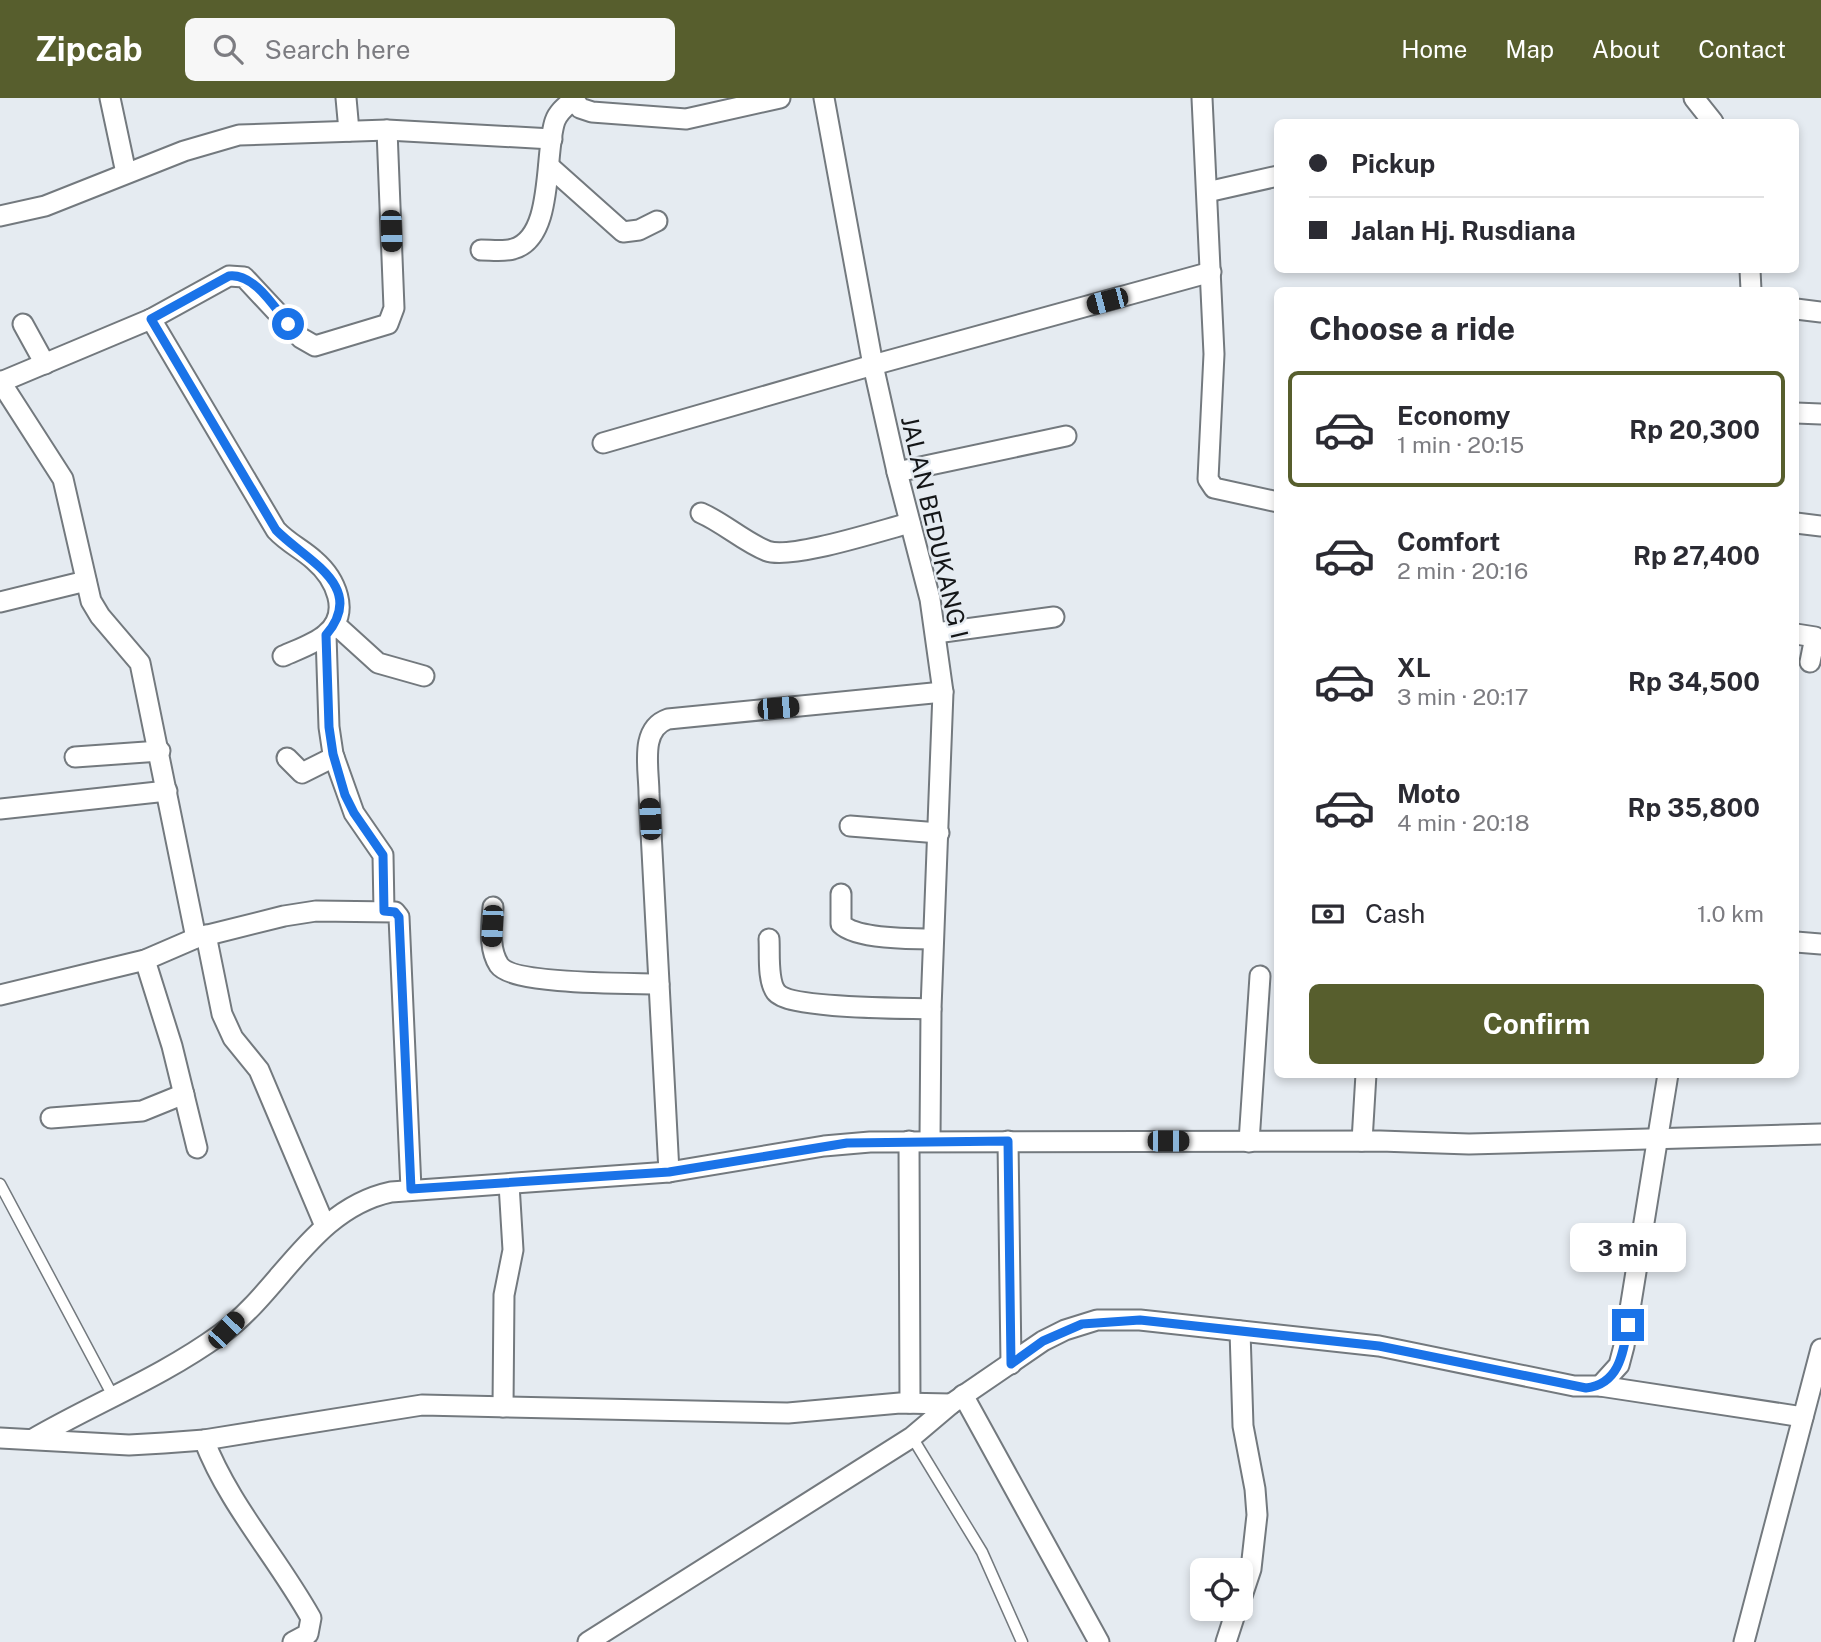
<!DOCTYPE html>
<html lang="en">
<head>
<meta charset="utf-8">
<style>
	body { margin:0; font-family:"Public Sans",sans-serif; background:#f7f7f7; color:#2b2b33; height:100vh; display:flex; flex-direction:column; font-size:26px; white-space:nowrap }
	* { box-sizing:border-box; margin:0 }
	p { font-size:23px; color:#7c7c81 }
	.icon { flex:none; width:38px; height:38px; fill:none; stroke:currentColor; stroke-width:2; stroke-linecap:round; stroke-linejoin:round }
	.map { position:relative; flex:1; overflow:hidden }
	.sheet { position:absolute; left:1274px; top:189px; width:525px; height:791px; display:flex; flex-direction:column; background:#fff; border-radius:10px; box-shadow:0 4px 10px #0003 }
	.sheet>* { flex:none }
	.top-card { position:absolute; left:1274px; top:21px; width:525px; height:154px; border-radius:10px; box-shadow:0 4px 10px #0003; display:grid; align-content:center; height:154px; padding:0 35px; background:#fff }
	.fabs { position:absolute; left:1190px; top:1460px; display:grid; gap:14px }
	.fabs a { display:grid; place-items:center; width:63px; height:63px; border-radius:10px; background:#fff; box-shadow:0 4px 10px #0003; font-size:35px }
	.end { position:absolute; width:32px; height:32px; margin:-16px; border:9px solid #1a73e8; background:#fff; box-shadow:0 0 0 4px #fff }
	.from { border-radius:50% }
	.bubble { position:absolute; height:49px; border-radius:10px; background:#fff; box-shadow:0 4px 10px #0003; font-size:23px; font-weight:700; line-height:49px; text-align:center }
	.car { position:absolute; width:21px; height:42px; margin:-21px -10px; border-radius:9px; box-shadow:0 0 5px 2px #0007; background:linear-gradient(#222 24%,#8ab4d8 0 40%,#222 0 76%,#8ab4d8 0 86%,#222 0) }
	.top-card b { display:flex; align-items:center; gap:24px; height:66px; font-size:26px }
	.top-card b+b { border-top:2px solid #e1e1e2 }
	.top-card i { width:18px; height:18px; background:#2b2b33 }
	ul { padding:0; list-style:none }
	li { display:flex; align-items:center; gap:21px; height:116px; margin:0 14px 10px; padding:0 21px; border:4px solid transparent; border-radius:10px }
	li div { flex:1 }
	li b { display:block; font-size:26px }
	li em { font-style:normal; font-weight:700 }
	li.active { border-color:#575e2d }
	li>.icon { width:63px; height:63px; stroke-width:1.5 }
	h2 { padding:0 35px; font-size:32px; line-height:84px }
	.pay { display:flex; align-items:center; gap:18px; height:77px; padding:0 35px; font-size:26px }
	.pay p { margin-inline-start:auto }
	.action { display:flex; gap:14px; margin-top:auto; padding:14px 35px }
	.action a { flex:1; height:80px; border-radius:10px; background:#575e2d; color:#fff; font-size:28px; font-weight:700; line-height:80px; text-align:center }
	header { display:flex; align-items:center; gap:42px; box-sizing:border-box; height:98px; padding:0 35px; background:#575e2d; color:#fff }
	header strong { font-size:33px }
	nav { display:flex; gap:38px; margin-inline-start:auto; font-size:24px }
	.search { width:490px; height:63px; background:#f7f7f7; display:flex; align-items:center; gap:18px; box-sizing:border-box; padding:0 24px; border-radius:10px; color:#7c7c81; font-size:26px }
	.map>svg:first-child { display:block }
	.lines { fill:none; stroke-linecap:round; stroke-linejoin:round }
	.lane-casing { stroke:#73797e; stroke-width:13 }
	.street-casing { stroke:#73797e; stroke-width:23 }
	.lane { stroke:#fff; stroke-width:10 }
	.street { stroke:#fff; stroke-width:19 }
	.route { stroke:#1a73e8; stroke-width:9 }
	.labels { text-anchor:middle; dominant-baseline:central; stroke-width:5; stroke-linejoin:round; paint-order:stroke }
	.street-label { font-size:24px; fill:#141618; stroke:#e5ebf1 }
</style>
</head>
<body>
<header>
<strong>Zipcab</strong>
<div class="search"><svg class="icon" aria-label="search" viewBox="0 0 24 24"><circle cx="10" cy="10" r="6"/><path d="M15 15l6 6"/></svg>Search here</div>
<nav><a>Home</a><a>Map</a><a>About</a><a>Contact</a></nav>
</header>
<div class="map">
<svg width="1821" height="1544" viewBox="0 0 1821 1544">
	<rect width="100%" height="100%" fill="#e5ebf1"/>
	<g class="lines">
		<g class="lane-casing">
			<g id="lane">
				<polyline points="0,1086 114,1300"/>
				<polyline points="912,1339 982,1454 1022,1544"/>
			</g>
		</g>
		<g class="street-casing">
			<g id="street">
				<polyline points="110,0 126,75"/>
				<polyline points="346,0 349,33"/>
				<polyline points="573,0 580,10 592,14 686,21 780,0"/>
				<polyline points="824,0 873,267 897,374 930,501 943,594 931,911 930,1042"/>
				<polyline points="1202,0 1214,256 1208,381 1214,390 1278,404"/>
				<polyline points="1694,0 1713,24"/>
				<polyline points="549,68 623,134 639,132 657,123"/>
				<polyline points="1207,94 1278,78"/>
				<polyline points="0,118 45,108 184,53 239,37 387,32 552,41"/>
				<path d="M481 152C491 152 504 154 513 151 555 140 544 54 555 23 558 14 566 8 573 2"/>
				<polyline points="1750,172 1751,192"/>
				<polyline points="1796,211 1821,214"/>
				<path d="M151 221 276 432C288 445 302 451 314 462 335 480 352 515 326 536 315 546 296 552 283 558"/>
				<polyline points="23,226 45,266"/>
				<polyline points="0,283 63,381 91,503 100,518 140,565 196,840"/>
				<polyline points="1,284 151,221 229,178 244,179 301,240 315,248 388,226 394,210 387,32"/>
				<polyline points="1796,315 1821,316"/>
				<polyline points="603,345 873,267 1211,174"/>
				<polyline points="897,374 1066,338"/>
				<path d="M701 415C724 425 744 444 767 453 791 462 882 432 910 425"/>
				<polyline points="1796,425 1821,428"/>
				<polyline points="0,504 86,483"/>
				<polyline points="335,526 378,565 424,578"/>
				<polyline points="936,535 1054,519"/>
				<polyline points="1796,536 1815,539 1810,564"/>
				<polyline points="326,537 329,629 333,656 354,715 383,757 384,813"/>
				<polyline points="75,659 160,653"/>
				<polyline points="287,660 302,675 334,659"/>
				<polyline points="0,711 167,693"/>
				<polyline points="850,728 939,735"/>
				<path d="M841 796V826C856 841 912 841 933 841"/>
				<path d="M493 809C492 828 488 850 499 867 513 887 632 885 659 886"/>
				<polyline points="206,837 222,916 233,940 259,972 325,1128"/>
				<path d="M769 841C770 855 767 882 776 894 789 911 904 910 931 911"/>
				<polyline points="1796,844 1821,846"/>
				<polyline points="145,862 172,948 197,1050"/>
				<polyline points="0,897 145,862 196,840 284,818 316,813 395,814 399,819 411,1091"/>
				<polyline points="51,1020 142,1013 184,996"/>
				<polyline points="909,1043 910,1305"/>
				<polyline points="1008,1043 1011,1266"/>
				<polyline points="1362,1043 1366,976"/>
				<polyline points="1249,1044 1260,878"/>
				<path d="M669 1074 649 696C649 670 639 631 668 621L943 594"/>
				<polyline points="1240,1233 1243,1328 1255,1391 1257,1417 1251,1471 1241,1501"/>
				<polyline points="1600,1288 1619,1267 1624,1248 1668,976"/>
				<polyline points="963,1297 1099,1544"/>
				<polyline points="503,1309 504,1197 513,1152 509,1086"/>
				<polyline points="0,1340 129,1347 164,1345 204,1342 422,1307 788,1315 900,1305 951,1306"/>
				<path d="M33 1341C97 1304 160 1280 221 1236 281 1193 312 1111 391 1094L669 1074 824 1048 870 1044 1380 1043 1469 1046 1821 1036"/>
				<path d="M204 1342C229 1407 277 1459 311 1520L308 1536 293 1544"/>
				<polyline points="588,1544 912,1339 951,1306 1043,1243 1065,1232 1097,1222 1140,1222 1379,1248 1574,1288 1600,1288 1803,1319"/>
				<polyline points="1226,1544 1237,1510"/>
				<polyline points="1744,1544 1821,1251"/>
			</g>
		</g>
		<use href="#lane" class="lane"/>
		<use href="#street" class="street"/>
	</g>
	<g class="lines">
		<path class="route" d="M288 226C274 209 254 175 229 178L151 221 276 432C305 462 368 488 326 537L329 629 333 656 345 697 354 715 383 757 384 813 395 814 399 819 411 1091 669 1074 847 1045 1008 1043 1011 1266 1043 1243 1082 1226 1140 1222 1379 1248 1586 1290C1619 1286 1623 1256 1628 1227"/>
	</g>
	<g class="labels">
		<g class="street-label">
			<text transform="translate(935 429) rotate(77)">JALAN BEDUKANG I</text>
		</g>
	</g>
</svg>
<div class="fabs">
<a><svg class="icon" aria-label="locate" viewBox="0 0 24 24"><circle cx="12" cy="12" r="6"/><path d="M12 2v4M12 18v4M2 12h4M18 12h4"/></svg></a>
</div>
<i class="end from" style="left:288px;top:226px"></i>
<i class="end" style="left:1628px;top:1227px"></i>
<div class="bubble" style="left:1570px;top:1125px;width:116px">3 min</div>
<i class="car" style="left:391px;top:133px;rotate:178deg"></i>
<i class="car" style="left:1107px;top:203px;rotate:255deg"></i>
<i class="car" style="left:778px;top:610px;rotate:85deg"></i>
<i class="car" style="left:650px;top:721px;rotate:357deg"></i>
<i class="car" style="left:492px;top:828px;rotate:183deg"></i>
<i class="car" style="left:1168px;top:1043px;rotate:90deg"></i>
<i class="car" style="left:226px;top:1232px;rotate:44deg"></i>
<div class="top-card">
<b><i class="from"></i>Pickup</b>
<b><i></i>Jalan Hj. Rusdiana</b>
</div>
<section class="sheet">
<h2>Choose a ride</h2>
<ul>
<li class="active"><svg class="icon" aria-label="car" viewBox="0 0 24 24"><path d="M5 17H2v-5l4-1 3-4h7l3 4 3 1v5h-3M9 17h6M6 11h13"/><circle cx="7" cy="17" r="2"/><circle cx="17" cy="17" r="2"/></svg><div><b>Economy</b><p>1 min · 20:15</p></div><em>Rp 20,300</em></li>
<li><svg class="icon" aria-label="car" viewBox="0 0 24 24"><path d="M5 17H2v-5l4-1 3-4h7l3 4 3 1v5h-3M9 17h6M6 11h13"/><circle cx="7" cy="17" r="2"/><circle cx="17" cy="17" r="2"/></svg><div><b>Comfort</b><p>2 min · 20:16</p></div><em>Rp 27,400</em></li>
<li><svg class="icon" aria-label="car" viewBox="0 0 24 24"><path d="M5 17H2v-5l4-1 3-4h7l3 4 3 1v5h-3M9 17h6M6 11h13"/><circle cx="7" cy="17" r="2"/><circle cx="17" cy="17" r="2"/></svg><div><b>XL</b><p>3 min · 20:17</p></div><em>Rp 34,500</em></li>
<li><svg class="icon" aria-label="car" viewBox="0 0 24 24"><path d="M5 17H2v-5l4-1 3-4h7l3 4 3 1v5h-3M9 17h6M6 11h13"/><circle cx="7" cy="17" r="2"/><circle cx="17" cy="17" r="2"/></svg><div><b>Moto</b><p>4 min · 20:18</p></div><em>Rp 35,800</em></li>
</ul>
<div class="pay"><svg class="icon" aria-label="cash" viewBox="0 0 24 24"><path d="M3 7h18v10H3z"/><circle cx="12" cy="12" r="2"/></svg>Cash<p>1.0 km</p></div>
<div class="action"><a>Confirm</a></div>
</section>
</div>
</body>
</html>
